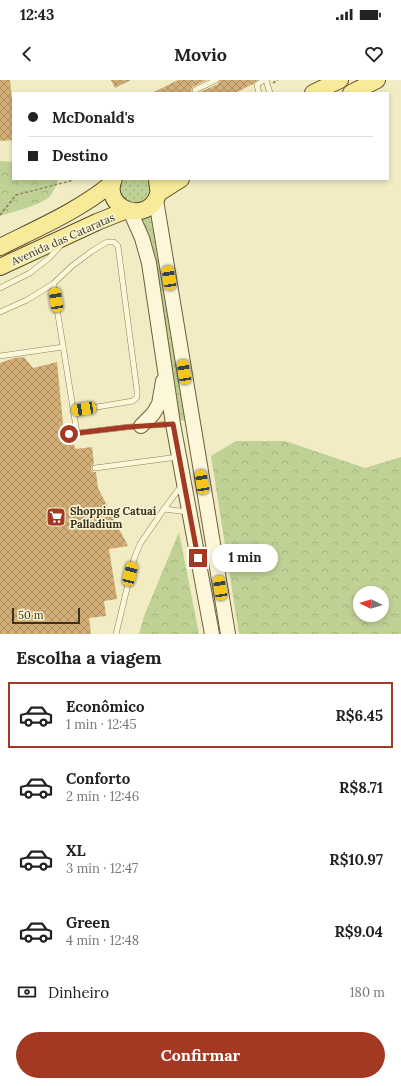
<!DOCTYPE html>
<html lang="pt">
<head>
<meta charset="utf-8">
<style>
	body { margin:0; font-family:Lora,serif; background:#f6f6f6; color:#222; height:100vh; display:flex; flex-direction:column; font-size:15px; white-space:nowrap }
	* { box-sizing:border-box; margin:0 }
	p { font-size:13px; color:#767676 }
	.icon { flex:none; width:22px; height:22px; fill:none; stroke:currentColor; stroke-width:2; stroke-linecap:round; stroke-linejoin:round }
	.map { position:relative; height:554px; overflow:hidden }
	.panel { display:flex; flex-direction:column; background:#fff; flex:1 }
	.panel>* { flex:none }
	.hud { position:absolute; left:12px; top:12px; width:377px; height:88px; border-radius:0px; box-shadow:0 2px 6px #0003; display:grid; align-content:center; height:88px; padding:0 16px; background:#fff }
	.needle { width:26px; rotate:275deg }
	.buttons { position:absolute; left:353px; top:506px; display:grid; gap:8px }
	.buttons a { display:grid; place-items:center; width:36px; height:36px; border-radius:50%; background:#fff; box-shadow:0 2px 6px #0003; font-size:20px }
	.scale { position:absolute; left:12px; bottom:10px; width:68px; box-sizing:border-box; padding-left:4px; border:2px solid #3d321e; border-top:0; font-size:11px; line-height:14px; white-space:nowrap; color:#3d321e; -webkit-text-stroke:3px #f8f4d4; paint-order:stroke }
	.end { position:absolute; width:18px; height:18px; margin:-9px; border:5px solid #a33923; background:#fff; box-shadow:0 0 0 2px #fff }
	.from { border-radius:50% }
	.bubble { position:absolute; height:28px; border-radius:14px; background:#fff; box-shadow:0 2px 6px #0003; font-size:13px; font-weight:800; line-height:28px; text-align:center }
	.car { position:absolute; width:12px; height:24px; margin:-12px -6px; border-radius:5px; box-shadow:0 0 3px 1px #0007; background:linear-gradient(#f5c518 24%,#345 0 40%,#f5c518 0 76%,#345 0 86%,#f5c518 0) }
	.hud b { display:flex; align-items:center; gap:14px; height:38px; font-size:15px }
	.hud b+b { border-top:1px solid #e0e0e0 }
	.hud i { width:10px; height:10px; background:#222 }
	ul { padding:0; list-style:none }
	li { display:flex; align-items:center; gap:12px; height:66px; margin:0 8px 6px; padding:0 8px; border:2px solid transparent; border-radius:0px }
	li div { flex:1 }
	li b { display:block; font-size:15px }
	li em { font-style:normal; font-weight:800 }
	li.current { border-color:#a33923 }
	li>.icon { width:36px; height:36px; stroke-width:1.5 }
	h2 { padding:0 16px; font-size:18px; line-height:48px }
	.pay { display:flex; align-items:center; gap:10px; height:44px; padding:0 16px; font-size:15px }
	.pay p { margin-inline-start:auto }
	.cta { display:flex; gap:8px; margin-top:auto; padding:8px 16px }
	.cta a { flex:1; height:46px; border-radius:24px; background:#a33923; color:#fff; font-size:16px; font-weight:800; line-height:46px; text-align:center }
	.status { display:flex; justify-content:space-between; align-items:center; height:28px; padding:0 20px; background:#fff; direction:ltr }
	.status svg { height:11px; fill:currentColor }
	header { display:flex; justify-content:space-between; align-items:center; height:52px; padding:0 16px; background:#fff; font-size:18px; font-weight:800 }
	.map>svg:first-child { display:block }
	.grass { fill:url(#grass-dots) }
	.forest { fill:url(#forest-crowns); fill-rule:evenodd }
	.building { fill:url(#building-cross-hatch) }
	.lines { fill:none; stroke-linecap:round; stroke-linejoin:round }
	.lane-casing { stroke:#8e7f58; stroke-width:6 }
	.secondary-casing { stroke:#705f3c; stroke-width:16 }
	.primary-casing { stroke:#5c4b2d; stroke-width:18 }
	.path { stroke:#8e7f58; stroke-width:1.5; stroke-dasharray:3 2; stroke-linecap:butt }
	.lane { stroke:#fbf7d8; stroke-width:5 }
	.secondary { stroke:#fbf7d8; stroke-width:14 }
	.primary { stroke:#f7eb99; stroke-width:16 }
	.route { stroke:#a33923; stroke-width:5 }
	.labels { text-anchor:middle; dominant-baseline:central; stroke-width:3.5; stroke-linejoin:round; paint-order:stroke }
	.street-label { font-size:11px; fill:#3d321e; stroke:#f8f4d4 }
	.poi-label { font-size:11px; font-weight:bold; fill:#3d321e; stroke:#f8f4d4; text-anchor:start }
</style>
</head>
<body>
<div class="status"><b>12:43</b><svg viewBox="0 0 49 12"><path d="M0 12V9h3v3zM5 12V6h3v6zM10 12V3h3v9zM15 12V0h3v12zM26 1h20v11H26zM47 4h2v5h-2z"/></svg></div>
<header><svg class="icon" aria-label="back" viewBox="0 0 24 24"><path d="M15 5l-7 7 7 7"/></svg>Movio<svg class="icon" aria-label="heart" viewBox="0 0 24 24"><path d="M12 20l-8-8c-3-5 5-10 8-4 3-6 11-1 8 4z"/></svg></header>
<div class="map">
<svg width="401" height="554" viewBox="0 0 401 554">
	<defs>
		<pattern id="grass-dots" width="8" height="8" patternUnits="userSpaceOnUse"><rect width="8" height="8" fill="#c0d196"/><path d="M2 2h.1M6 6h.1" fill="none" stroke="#a6b481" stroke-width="1.8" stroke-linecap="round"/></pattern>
		<pattern id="forest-crowns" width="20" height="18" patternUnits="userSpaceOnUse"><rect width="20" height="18" fill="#c0d196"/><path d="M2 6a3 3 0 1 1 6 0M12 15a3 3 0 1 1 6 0" fill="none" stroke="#a6b481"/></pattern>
		<pattern id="building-cross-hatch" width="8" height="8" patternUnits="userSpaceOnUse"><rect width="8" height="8" fill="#d3ae77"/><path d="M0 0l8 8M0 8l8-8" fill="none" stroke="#ac8e61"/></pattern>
	</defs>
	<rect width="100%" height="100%" fill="#f2ecc4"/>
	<g class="grass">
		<polygon points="121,99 149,99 151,114 146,121 135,125 125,121 119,111"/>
		<polygon points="153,129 186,341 178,340 136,139"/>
	</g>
	<g class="forest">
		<path d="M0 81 13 82V99H59C56 104 54 112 50 116 42 125 12 132 0 136Z"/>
		<path d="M236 361H285L365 388 401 377V554H239L211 376ZM360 513H382V535H360Z"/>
		<polygon points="179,452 199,554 139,554 144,536"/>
	</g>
	<g class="building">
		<polygon points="0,0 10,0 13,30 13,60 0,61"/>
		<polygon points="111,0 131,0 115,8"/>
		<polygon points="178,0 207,0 192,7 191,10 192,13 152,13"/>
		<polygon points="220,0 257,0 253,4 235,13 198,13 218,4"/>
		<polygon points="24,277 33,288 57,282 63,344 67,351 65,355 67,357 70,358 76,369 92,367 94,384 92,386 91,389 93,392 96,392 98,408 128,466 109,469 117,519 104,521 106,536 89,538 91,554 0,554 0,283 14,278"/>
	</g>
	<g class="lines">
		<g class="lane-casing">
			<g id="lane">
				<polyline points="266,0 270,13"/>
				<polyline points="195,10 216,0"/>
				<polyline points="259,13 257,5 258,4 264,0"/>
				<polyline points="53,204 77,353"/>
				<polyline points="0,208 30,193 49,178 61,165"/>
				<polyline points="0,232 27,220 53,204 72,186 92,171 107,162 114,162 118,166 137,311 137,317 133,321 73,331"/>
				<polyline points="0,276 63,267"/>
				<polyline points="69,354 128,347 171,344"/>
				<polyline points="95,388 178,377"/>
				<polyline points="164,429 188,432"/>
				<polyline points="116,554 134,479 140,464 164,429 182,405"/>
			</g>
		</g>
		<g class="secondary-casing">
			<g id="secondary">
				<polyline points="156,120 228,554"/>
				<polyline points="130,131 142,158 149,183 173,344 212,554"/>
				<polyline points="141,346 153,334 159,324 163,301"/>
			</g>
		</g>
		<g class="primary-casing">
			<g id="primary">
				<polyline points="313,13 340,0"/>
				<polyline points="351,13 377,0"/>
				<path d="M114 99C103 122 133 142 152 125 155 121 157 119 158 114 159 110 157 104 157 99"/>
				<polyline points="159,113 181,99"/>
				<path d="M0 167C38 148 78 131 111 104"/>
				<polyline points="0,187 97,142 127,130"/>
			</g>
		</g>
		<g class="path">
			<polyline points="273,3 278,0"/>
			<polyline points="0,135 16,115 70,101 74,99"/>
		</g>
		<use href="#lane" class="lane"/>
		<use href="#secondary" class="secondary"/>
		<use href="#primary" class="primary"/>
	</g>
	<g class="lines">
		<polyline class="route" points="69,354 128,347 173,344 198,478"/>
	</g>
	<defs>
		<g id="supermarket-square" transform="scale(1)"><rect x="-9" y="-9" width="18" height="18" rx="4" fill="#a33923" stroke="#f8f4d4"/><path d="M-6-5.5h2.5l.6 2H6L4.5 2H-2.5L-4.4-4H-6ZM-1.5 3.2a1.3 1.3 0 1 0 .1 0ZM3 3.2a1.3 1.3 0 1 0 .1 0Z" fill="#fff"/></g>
	</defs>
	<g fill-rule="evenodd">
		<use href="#supermarket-square" x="56" y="437"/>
	</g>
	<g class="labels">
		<g class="street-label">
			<text transform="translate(63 159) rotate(-24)">Avenida das Cataratas</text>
		</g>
		<g class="poi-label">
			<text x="70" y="431">Shopping Catuaí<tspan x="70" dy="13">Palladium</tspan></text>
		</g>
	</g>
</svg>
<div class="buttons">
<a><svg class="needle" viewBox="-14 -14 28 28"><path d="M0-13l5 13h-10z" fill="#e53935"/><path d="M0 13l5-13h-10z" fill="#767676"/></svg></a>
</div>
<div class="scale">50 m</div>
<i class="end from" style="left:69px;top:354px"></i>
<i class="end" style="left:198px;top:478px"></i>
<div class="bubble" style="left:212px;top:464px;width:66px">1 min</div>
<i class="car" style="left:169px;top:198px;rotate:351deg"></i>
<i class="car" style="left:56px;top:220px;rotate:351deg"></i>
<i class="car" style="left:184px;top:292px;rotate:351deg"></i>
<i class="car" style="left:84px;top:329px;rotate:261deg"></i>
<i class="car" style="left:202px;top:402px;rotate:351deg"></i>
<i class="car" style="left:130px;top:494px;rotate:14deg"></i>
<i class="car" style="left:220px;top:508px;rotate:351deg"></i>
<div class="hud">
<b><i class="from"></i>McDonald's</b>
<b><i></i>Destino</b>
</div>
</div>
<section class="panel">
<h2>Escolha a viagem</h2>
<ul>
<li class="current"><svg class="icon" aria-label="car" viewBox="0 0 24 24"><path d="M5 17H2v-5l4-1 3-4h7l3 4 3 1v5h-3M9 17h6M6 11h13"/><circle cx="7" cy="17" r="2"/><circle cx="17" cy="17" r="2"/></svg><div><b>Econômico</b><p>1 min · 12:45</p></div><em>R$6.45</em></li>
<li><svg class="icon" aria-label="car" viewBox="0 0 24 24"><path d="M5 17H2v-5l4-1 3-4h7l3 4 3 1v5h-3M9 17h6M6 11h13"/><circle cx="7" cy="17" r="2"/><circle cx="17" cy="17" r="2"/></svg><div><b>Conforto</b><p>2 min · 12:46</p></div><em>R$8.71</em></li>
<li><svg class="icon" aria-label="car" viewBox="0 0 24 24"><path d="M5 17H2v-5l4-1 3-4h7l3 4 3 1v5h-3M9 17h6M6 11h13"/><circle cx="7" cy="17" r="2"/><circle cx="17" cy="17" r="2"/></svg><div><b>XL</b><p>3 min · 12:47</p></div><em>R$10.97</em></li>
<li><svg class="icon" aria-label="car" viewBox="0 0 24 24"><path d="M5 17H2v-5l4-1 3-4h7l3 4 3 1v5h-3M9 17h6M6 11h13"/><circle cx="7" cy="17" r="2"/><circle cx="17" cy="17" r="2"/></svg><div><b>Green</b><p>4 min · 12:48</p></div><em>R$9.04</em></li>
</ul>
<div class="pay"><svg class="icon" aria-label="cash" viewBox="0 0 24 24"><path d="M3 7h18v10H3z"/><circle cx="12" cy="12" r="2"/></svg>Dinheiro<p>180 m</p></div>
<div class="cta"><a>Confirmar</a></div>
</section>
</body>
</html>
